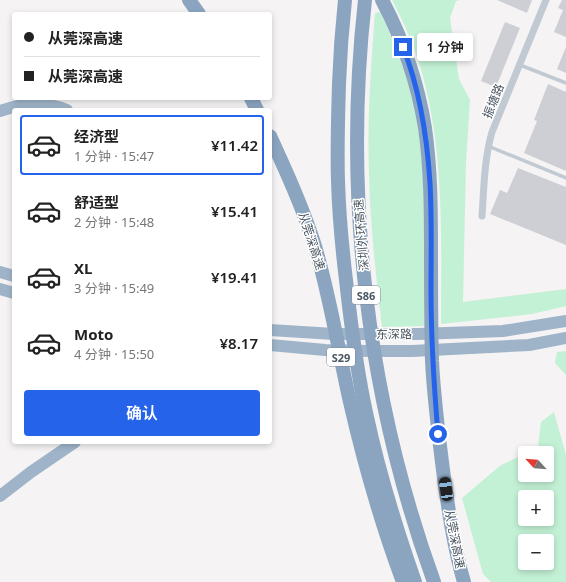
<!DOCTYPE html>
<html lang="zh">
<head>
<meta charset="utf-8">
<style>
	body { margin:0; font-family:"Noto Sans","Noto Sans SC",sans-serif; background:#f2f2f2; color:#222; height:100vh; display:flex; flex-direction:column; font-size:15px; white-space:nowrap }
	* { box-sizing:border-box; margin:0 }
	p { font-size:13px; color:#767676 }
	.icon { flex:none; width:22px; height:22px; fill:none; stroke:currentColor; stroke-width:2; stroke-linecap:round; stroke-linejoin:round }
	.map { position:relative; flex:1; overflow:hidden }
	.sheet { position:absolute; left:12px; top:108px; width:260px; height:336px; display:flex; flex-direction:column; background:#fff; border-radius:4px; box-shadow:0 2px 6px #0003 }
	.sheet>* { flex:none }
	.banner { position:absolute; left:12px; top:12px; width:260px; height:88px; border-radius:4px; box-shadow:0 2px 6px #0003; display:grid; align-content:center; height:88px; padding:0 12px; background:#fff }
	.needle { width:26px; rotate:296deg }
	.buttons { position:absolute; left:518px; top:446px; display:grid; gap:8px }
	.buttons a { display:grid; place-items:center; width:36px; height:36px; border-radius:4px; background:#fff; box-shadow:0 2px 6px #0003; font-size:20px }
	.end { position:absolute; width:18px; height:18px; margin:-9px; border:5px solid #2563eb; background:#fff; box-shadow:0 0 0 2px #fff }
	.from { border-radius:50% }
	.bubble { position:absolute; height:28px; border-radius:4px; background:#fff; box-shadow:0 2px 6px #0003; font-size:13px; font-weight:600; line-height:28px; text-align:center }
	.car { position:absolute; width:12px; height:24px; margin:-12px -6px; border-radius:5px; box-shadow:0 0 3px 1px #0007; background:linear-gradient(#222 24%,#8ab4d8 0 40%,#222 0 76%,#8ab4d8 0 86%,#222 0) }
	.banner b { display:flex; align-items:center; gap:14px; height:38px; font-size:15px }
	.banner b+b { border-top:1px solid #e0e0e0 }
	.banner i { width:10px; height:10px; background:#222 }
	ul { padding:7px 0 0; list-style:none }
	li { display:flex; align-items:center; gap:12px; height:60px; margin:0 8px 6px; padding:0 4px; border:2px solid transparent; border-radius:4px }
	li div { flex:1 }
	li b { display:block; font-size:15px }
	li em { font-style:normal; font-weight:600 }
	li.current { border-color:#2563eb }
	li>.icon { width:36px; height:36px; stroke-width:1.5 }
	.cta { display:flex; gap:8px; margin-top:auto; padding:8px 12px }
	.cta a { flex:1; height:46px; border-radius:4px; background:#2563eb; color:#fff; font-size:16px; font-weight:600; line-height:46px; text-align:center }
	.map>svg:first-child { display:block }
	.green { fill:#c3f1d5; fill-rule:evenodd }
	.building { fill:#cdcfd5 }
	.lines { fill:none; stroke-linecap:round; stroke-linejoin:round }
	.service { stroke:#c1cad2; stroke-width:3.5 }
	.minor { stroke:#c1cad2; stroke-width:7 }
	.trunk { stroke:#9fb4c9; stroke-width:12 }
	.motorway { stroke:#8ba5c1; stroke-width:14 }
	.route { stroke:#2563eb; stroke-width:5 }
	.labels { text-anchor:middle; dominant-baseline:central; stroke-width:3; stroke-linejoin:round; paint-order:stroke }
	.shield { fill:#fff; stroke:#808990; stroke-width:1 }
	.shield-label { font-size:11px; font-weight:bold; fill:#4a5661 }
	.street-label { font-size:12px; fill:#4a5661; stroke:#fff }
</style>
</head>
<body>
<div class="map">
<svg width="566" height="582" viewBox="0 0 566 582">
	<rect width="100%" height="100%" fill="#f5f3f3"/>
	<g class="green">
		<path d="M392 0H460L456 1 450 18 459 79 470 100 466 162 463 302 566 289V306L532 314 441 324C441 241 445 155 422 73 415 48 404 23 392 0Z"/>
		<path d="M380 12C394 42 407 73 414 106 429 178 424 253 424 326L382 327C376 276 370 225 369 173 367 120 371 66 375 13Z"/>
		<polygon points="566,351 566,375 555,363 557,352"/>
		<path d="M554 412 566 455V582H491L483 574 462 498 501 465 525 454V475H547V453H526L538 447 541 422ZM525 497H547V519H525ZM525 541H547V563H525Z"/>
	</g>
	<g class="building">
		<polygon points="497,0 532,0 527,13"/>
		<polygon points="562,0 566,0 566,37 554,32 563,10 558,8"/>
		<polygon points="505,22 520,28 496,87 481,81"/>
		<polygon points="566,47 566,73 557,69"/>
		<polygon points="548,84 566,92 566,171 524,153 537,121 534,120"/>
		<polygon points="518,168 566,187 566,245 490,214 500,190 507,193"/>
	</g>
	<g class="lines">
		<g class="service">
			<polyline points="520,65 566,83"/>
			<polyline points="488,146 566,178"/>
		</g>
		<path class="minor" d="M482 216C484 188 484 160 492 132L546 0"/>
		<g class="trunk">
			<path d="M0 111C24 103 42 100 67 110"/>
			<polyline points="0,272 14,276"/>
			<polyline points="0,289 14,293"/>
			<polyline points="270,330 334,334 418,334 503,331 566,321"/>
			<polyline points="270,345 325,350 369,351 412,351 529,345 566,338"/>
			<polyline points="0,496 31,472 75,442"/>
		</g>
		<g class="motorway">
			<polyline points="189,0 199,14"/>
			<path d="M345 0C342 28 340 56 339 84 338 116 337 149 338 181 339 214 342 247 346 280 351 326 357 372 367 417 379 473 396 528 415 582"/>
			<path d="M365 0C343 196 367 397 434 582"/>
			<path d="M382 0C403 40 418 84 425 128 431 170 431 213 431 255 431 290 431 326 432 361 434 400 439 439 444 478 449 513 454 548 464 582"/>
			<polyline points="251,98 257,110"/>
			<path d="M270 136C286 171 302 206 314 243 330 295 338 349 350 402 364 463 381 523 403 582"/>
		</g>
	</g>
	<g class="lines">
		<path class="route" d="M403 47C420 90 427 136 430 183 432 219 431 255 431 291 431 339 434 386 438 434"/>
	</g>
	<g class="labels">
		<g class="shield">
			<rect x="352" y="286" width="28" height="18" rx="3"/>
			<rect x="327" y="348" width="28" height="18" rx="3"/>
		</g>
		<g class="shield-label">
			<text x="366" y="295">S86</text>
			<text x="341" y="357">S29</text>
		</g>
		<g class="street-label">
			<text transform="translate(493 101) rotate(-68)">振塘路</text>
			<text transform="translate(361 235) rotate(-95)">深圳外环高速</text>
			<text transform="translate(312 241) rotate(72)">从莞深高速</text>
			<text transform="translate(394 334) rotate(-1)">东深路</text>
			<text transform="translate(455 539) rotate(79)">从莞深高速</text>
		</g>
	</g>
</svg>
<div class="buttons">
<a><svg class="needle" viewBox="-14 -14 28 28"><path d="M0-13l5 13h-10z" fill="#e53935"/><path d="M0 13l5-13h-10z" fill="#767676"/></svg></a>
<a>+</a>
<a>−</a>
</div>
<i class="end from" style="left:438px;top:434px"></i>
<i class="end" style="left:403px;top:47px"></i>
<div class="bubble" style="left:417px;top:33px;width:56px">1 分钟</div>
<i class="car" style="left:446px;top:489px;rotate:352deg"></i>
<div class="banner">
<b><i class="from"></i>从莞深高速</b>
<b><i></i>从莞深高速</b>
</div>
<section class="sheet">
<ul>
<li class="current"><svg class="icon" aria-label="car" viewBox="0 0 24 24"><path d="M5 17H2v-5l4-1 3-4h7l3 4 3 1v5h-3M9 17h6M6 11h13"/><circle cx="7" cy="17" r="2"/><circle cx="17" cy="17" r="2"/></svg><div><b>经济型</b><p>1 分钟 · 15:47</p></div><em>¥11.42</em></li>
<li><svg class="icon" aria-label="car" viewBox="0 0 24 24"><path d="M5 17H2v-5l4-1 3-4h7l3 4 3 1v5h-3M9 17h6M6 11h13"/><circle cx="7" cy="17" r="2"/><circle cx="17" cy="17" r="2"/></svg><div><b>舒适型</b><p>2 分钟 · 15:48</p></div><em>¥15.41</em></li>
<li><svg class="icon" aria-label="car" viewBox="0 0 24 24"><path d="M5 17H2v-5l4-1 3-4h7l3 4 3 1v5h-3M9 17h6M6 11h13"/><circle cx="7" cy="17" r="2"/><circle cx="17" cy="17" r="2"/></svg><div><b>XL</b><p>3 分钟 · 15:49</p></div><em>¥19.41</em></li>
<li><svg class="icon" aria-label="car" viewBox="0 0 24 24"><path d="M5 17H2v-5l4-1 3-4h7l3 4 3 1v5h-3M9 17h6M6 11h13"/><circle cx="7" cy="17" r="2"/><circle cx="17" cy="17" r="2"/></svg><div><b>Moto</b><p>4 分钟 · 15:50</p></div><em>¥8.17</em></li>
</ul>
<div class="cta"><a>确认</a></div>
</section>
</div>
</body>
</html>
